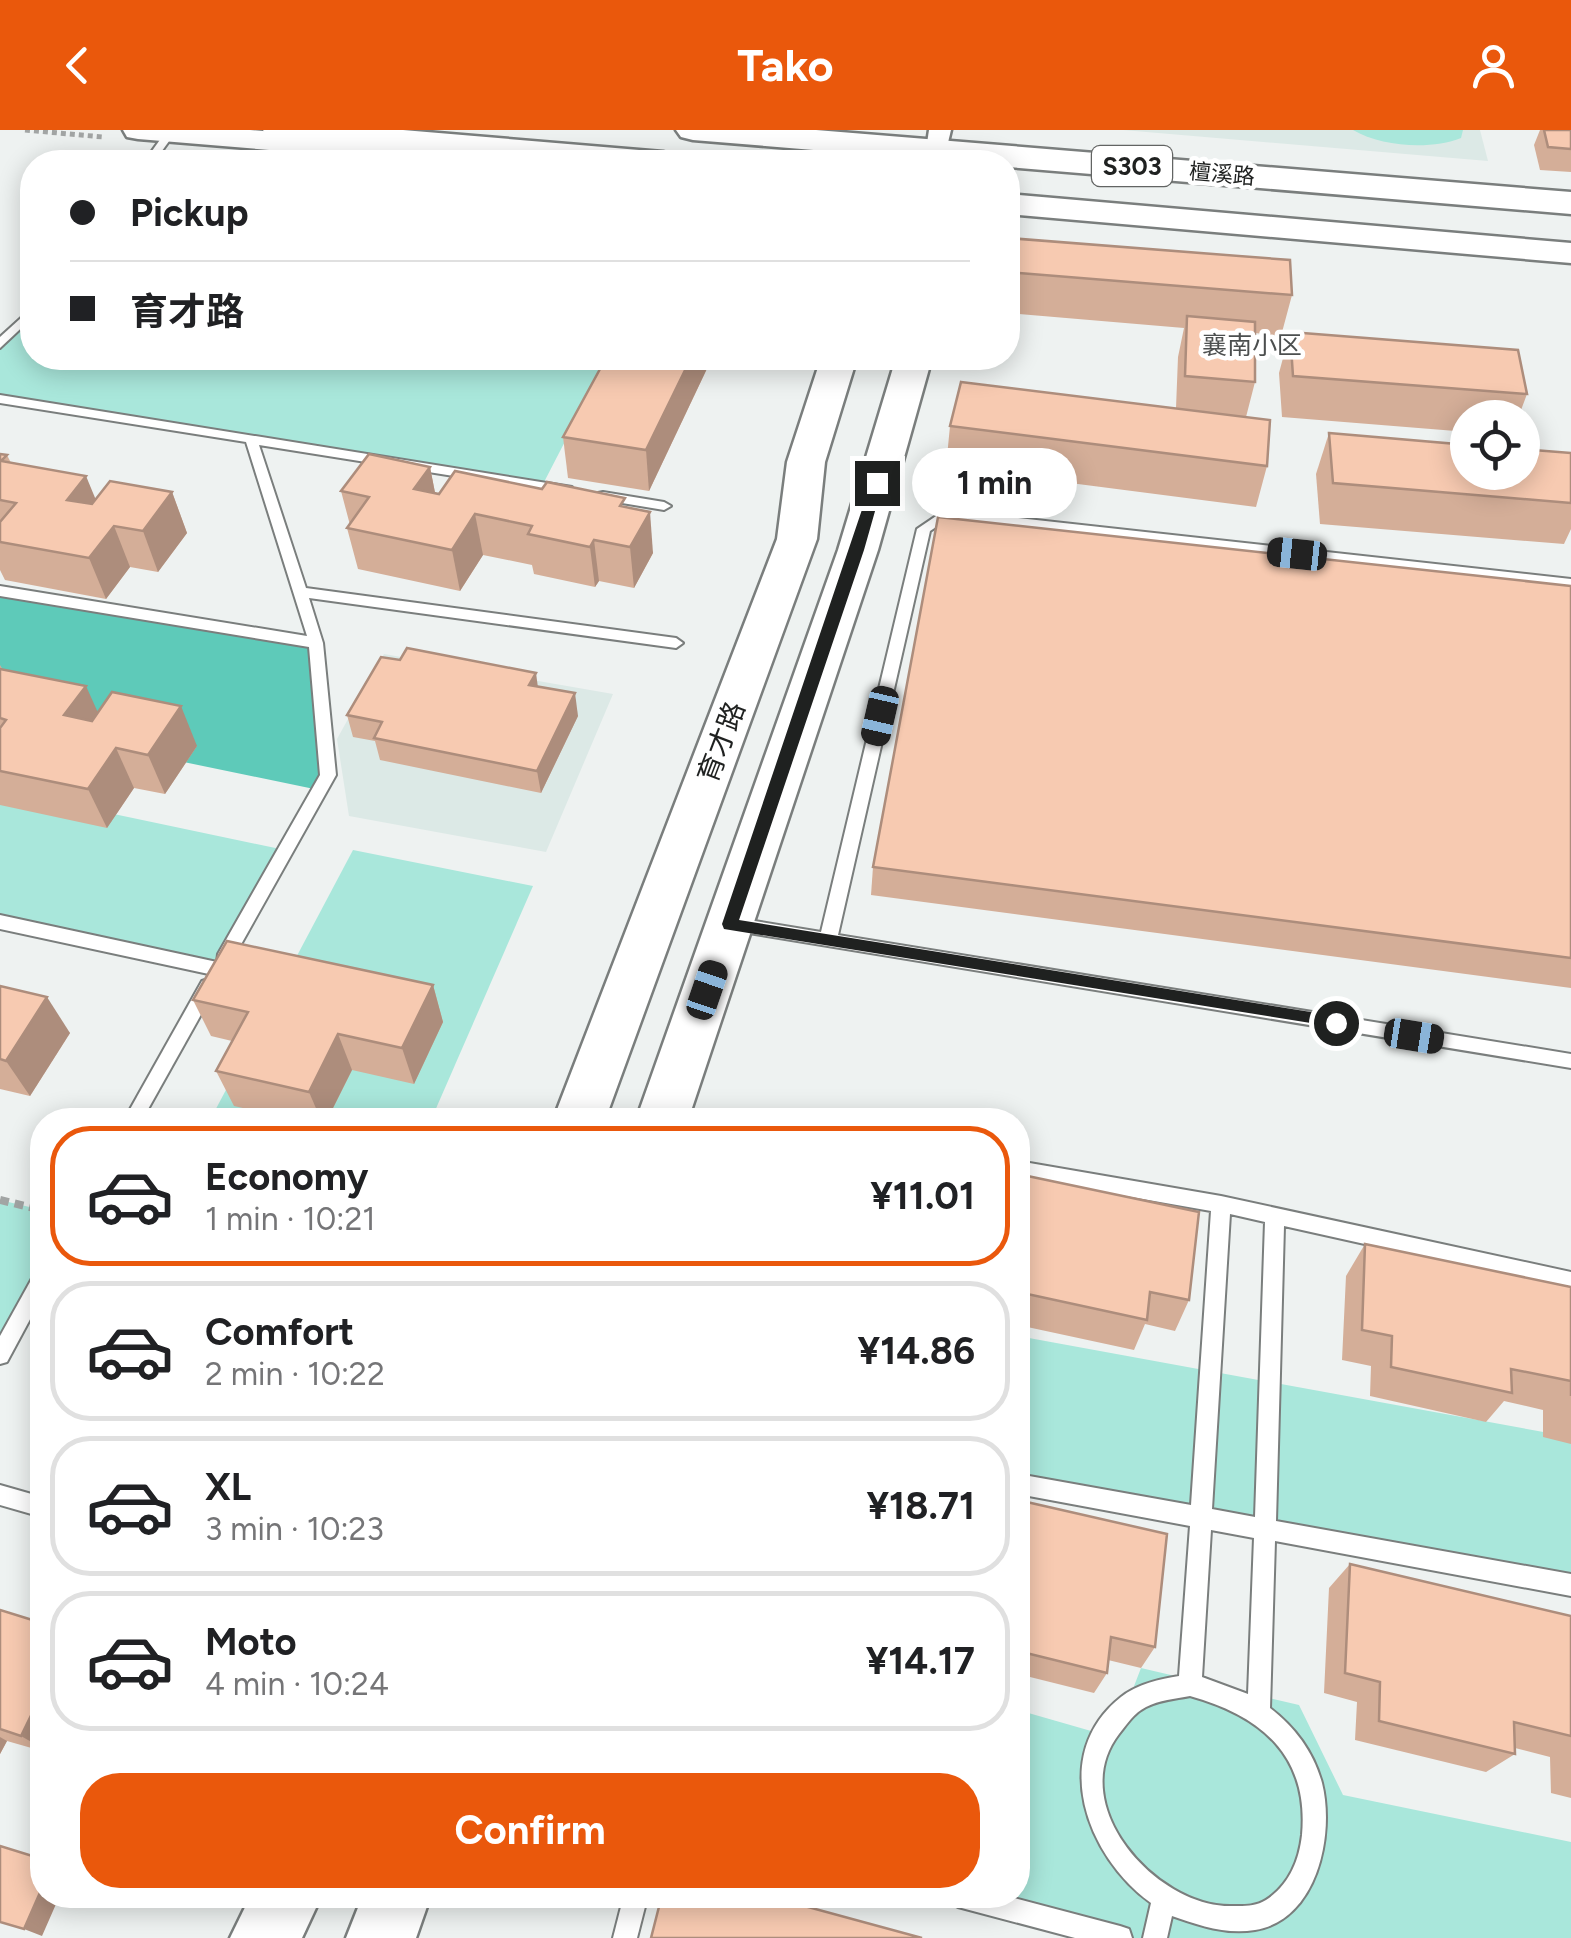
<!DOCTYPE html>
<html lang="en">
<head>
<meta charset="utf-8">
<style>
	body { margin:0; font-family:Figtree,"Noto Sans SC",sans-serif; background:#f2f2f2; color:#202124; height:100vh; display:flex; flex-direction:column; font-size:38px; white-space:nowrap }
	* { box-sizing:border-box; margin:0 }
	p { font-size:32px; color:#757577 }
	.icon { flex:none; width:55px; height:55px; fill:none; stroke:currentColor; stroke-width:2; stroke-linecap:round; stroke-linejoin:round }
	.map { position:relative; flex:1; overflow:hidden }
	.panel { position:absolute; left:30px; top:978px; width:1000px; height:800px; display:flex; flex-direction:column; background:#fff; border-radius:40px; box-shadow:0 5px 25px #0003 }
	.panel>* { flex:none }
	.hud { position:absolute; left:20px; top:20px; width:1000px; height:220px; border-radius:40px; box-shadow:0 5px 25px #0003; display:grid; align-content:center; height:220px; padding:0 50px; background:#fff }
	.tools { position:absolute; left:1450px; top:270px; display:grid; gap:20px }
	.tools a { display:grid; place-items:center; width:90px; height:90px; border-radius:50%; background:#fff; box-shadow:0 5px 25px #0003; font-size:50px }
	.end { position:absolute; width:45px; height:45px; margin:-22px; border:12px solid #1f2120; background:#fff; box-shadow:0 0 0 5px #fff }
	.from { border-radius:50% }
	.bubble { position:absolute; height:70px; border-radius:35px; background:#fff; box-shadow:0 5px 25px #0003; font-size:32px; font-weight:700; line-height:70px; text-align:center }
	.car { position:absolute; width:30px; height:60px; margin:-30px -15px; border-radius:12px; box-shadow:0 0 8px 2px #0007; background:linear-gradient(#222 24%,#8ab4d8 0 40%,#222 0 76%,#8ab4d8 0 86%,#222 0) }
	.hud b { display:flex; align-items:center; gap:35px; height:95px; font-size:38px }
	.hud b+b { border-top:2px solid #e0e0e0 }
	.hud i { width:25px; height:25px; background:#202124 }
	ul { padding:18px 0 0; list-style:none }
	li { display:flex; align-items:center; gap:30px; height:140px; margin:0 20px 15px; padding:0 30px; border:5px solid #e0e0e0; border-radius:40px }
	li div { flex:1 }
	li b { display:block; font-size:38px }
	li em { font-style:normal; font-weight:700 }
	li.selected { border-color:#ea580c }
	li>.icon { width:90px; height:90px; stroke-width:1.5 }
	.button { display:flex; gap:20px; margin-top:auto; padding:20px 50px }
	.button a { flex:1; height:115px; border-radius:40px; background:#ea580c; color:#fff; font-size:40px; font-weight:700; line-height:115px; text-align:center }
	header { display:flex; justify-content:space-between; align-items:center; height:130px; padding:0 50px; background:#ea580c; color:#fff; font-size:45px; font-weight:700 }
	.map>svg:first-child { display:block }
	.built { fill:#dce9e6 }
	.green { fill:#a9e7db }
	.forest { fill:#5ecab9 }
	.lines { fill:none; stroke-linecap:round; stroke-linejoin:round }
	.lane-casing { stroke:#7a7e7d; stroke-width:4 }
	.street-casing { stroke:#7a7e7d; stroke-width:5 }
	.secondary-casing { stroke:#7a7e7d; stroke-width:5 }
	.primary-casing { stroke:#7a7e7d; stroke-width:5 }
	.path-far1 { stroke:#a2a5a4; stroke-width:5; stroke-dasharray:5 4; stroke-linecap:butt }
	.path { stroke:#a2a5a4; stroke-width:8; stroke-dasharray:9 6; stroke-linecap:butt }
	.lane { fill:#fff; fill-rule:evenodd }
	.street { fill:#fff; fill-rule:evenodd }
	.secondary { fill:#fff; fill-rule:evenodd }
	.primary { fill:#fff; fill-rule:evenodd }
	.wall { fill:#d4ae98 }
	.shaded-wall { fill:#ad8d7c }
	.building { fill:#f7cab1; stroke:#ad8d7c; stroke-width:2.5 }
	.route { fill:#1f2120 }
	.labels { text-anchor:middle; dominant-baseline:central; stroke-width:9; stroke-linejoin:round; paint-order:stroke }
	.far-street-label { font-size:22px; fill:#1f2120; stroke:#fff }
	.shield { fill:#fff; stroke:#626463; stroke-width:2.5 }
	.shield-label { font-size:25px; font-weight:bold; fill:#1f2120 }
	.far-neighbourhood-label { font-size:25px; fill:#4c4f4f; stroke:#fff }
	.street-label { font-size:28px; fill:#1f2120; stroke:#fff }
</style>
</head>
<body>
<header><svg class="icon" aria-label="back" viewBox="0 0 24 24"><path d="M15 5l-7 7 7 7"/></svg>Tako<svg class="icon" aria-label="person" viewBox="0 0 24 24"><circle cx="12" cy="8" r="4"/><path d="M4 21q1-7 8-7t8 7"/></svg></header>
<div class="map">
<svg width="1571" height="1808" viewBox="0 0 1571 1808">
	<rect width="100%" height="100%" fill="#eef2f1"/>
	<g class="built">
		<polygon points="1123,0 1480,0 1488,31"/>
		<polygon points="384,524 613,564 546,722 349,686 337,609"/>
	</g>
	<g class="green">
		<path d="M1353 0H1463L1461 8C1431 20 1382 17 1353 0Z"/>
		<polygon points="32,182 32,228 554,228 605,234 542,356 0,269 0,214"/>
		<polygon points="0,660 285,720 218,839 0,792"/>
		<polygon points="353,720 533,756 431,990 210,990"/>
		<polygon points="0,1070 42,1080 42,1149 0,1225"/>
		<polygon points="1018,1206 1571,1307 1571,1453 1018,1351"/>
		<polygon points="1141,1538 1299,1575 1343,1665 1571,1712 1571,1808 1130,1808 964,1765 1018,1765 1018,1580 1105,1605 1126,1577"/>
	</g>
	<polygon class="forest" points="0,461 316,513 328,645 319,660 0,594"/>
	<g class="lines">
		<g class="lane-casing">
			<g id="lane">
				<polygon points="167,0 177,0 154,32 144,32"/>
				<polygon points="32,178 32,188 0,218 0,207"/>
				<polygon points="0,265 572,357 572,363 567,364 259,315 306,458 676,508 683,513 676,518 309,468 323,513 336,645 230,834 225,835 224,844 218,846 0,799 0,785 217,832 218,824 320,645 309,517 0,466 0,456 307,506 246,312 0,273"/>
				<polygon points="603,362 664,372 671,376 664,380 598,369 598,363"/>
				<polygon points="945,380 1571,449 1571,459 948,389 930,401 838,805 1571,924 1571,938 724,799 722,794 730,787 821,802 917,399"/>
				<polygon points="208,849 214,851 217,856 142,990 124,990 202,851"/>
				<path d="M1018 1031 1221 1066 1571 1142V1160L1284 1096 1276 1391 1571 1444V1466L1275 1411 1270 1578C1295 1597 1314 1623 1322 1653 1335 1705 1317 1790 1255 1800 1226 1805 1198 1795 1172 1786L1167 1808H1143L1151 1773C1087 1727 1048 1625 1121 1567 1137 1554 1160 1549 1179 1546L1190 1396 1018 1364V1344L1191 1375 1211 1081 1018 1047ZM1230 1084 1265 1092 1255 1387 1212 1379ZM1211 1400 1254 1408 1248 1564 1202 1547ZM1190 1566C1262 1586 1309 1626 1302 1705 1299 1731 1289 1755 1266 1770 1255 1777 1243 1776 1230 1776 1155 1776 1065 1674 1119 1604 1127 1594 1134 1583 1146 1577 1159 1570 1175 1569 1190 1566Z"/>
				<polygon points="42,1140 42,1167 7,1232 0,1234 0,1206 35,1143"/>
				<polygon points="0,1355 42,1367 42,1387 0,1375"/>
				<polygon points="624,1765 648,1765 637,1808 613,1808"/>
				<polygon points="946,1765 1003,1765 1120,1796 1129,1799 1132,1808 1075,1808 958,1777 950,1773"/>
			</g>
		</g>
		<g class="street-casing">
			<polygon id="street" points="929,0 951,0 945,25 937,27 926,20"/>
		</g>
		<g class="secondary-casing">
			<g id="secondary">
				<polygon points="123,0 250,0 521,23 532,25 537,32 414,32 138,9 127,7"/>
				<polygon points="937,11 948,13 961,32 904,32 926,13"/>
				<polygon points="1008,64 1571,113 1571,133 1008,84"/>
				<polygon points="821,228 857,228 825,332 817,409 605,990 553,990 777,409 787,332"/>
				<polygon points="896,228 932,228 878,420 688,990 636,990 838,420"/>
				<polygon points="251,1765 322,1765 302,1808 230,1808"/>
				<polygon points="363,1765 431,1765 416,1808 346,1808"/>
			</g>
		</g>
		<g class="primary-casing">
			<g id="primary">
				<polygon points="263,0 403,0 663,22 675,25 680,32 545,32 280,10 268,7"/>
				<polygon points="676,0 816,0 1571,62 1571,84 1008,37 1008,32 959,32 693,10 681,7"/>
			</g>
		</g>
		<polyline class="path-far1" points="25,0 103,7"/>
		<polyline class="path" points="0,1070 42,1080"/>
		<use href="#lane" class="lane"/>
		<use href="#street" class="street"/>
		<use href="#secondary" class="secondary"/>
		<use href="#primary" class="primary"/>
	</g>
	<g class="wall">
		<polygon points="1540,0 1571,0 1571,42 1540,40 1534,15"/>
		<polygon points="1008,108 1292,165 1281,206 1255,203 1255,252 1246,287 1267,336 1256,377 946,337 950,296 1176,278 1178,227 1184,198 1008,183"/>
		<polygon points="1290,202 1527,264 1518,288 1468,288 1468,302 1282,287 1279,243"/>
		<polygon points="712,228 649,361 568,348 563,307"/>
		<polygon points="1329,303 1571,323 1571,399 1564,414 1320,394 1316,344"/>
		<polygon points="0,324 7,325 11,333 96,369 172,362 187,403 158,442 130,437 106,469 5,450 0,440"/>
		<polygon points="430,337 435,363 625,377 653,423 634,458 599,451 595,457 534,444 532,435 483,425 460,461 358,439 347,398 350,395 341,361"/>
		<polygon points="1571,456 1571,858 871,765 873,737"/>
		<polygon points="0,535 3,540 98,582 197,616 165,664 134,658 107,698 0,675"/>
		<polygon points="538,557 578,586 541,663 380,630 375,611 353,607 347,585"/>
		<polygon points="433,855 443,892 414,954 352,940 327,990 296,990 234,976 216,941 232,911 211,906 193,870"/>
		<polygon points="0,856 70,903 30,966 0,959"/>
		<polygon points="1018,1044 1189,1170 1175,1201 1145,1194 1134,1220 1018,1195"/>
		<polygon points="1365,1114 1571,1157 1571,1314 1543,1307 1543,1280 1504,1271 1486,1292 1370,1266 1371,1236 1342,1230 1346,1146"/>
		<polygon points="1018,1370 1155,1517 1141,1538 1108,1530 1107,1543 1094,1563 1018,1544"/>
		<polygon points="1350,1434 1571,1486 1571,1668 1551,1663 1550,1627 1515,1618 1515,1624 1486,1642 1355,1610 1357,1572 1324,1563 1329,1458"/>
		<polygon points="0,1480 42,1493 42,1621 7,1611 0,1624"/>
	</g>
	<g class="shaded-wall">
		<polygon points="691,228 712,228 649,361 646,320"/>
		<polygon points="430,337 438,378 414,359"/>
		<polygon points="86,346 103,387 67,370"/>
		<polygon points="172,362 187,403 158,442 143,401"/>
		<polygon points="650,382 653,423 634,458 630,417"/>
		<polygon points="475,384 483,425 460,461 452,420"/>
		<polygon points="114,396 130,437 106,469 89,428"/>
		<polygon points="594,410 599,451 595,457 590,417"/>
		<polygon points="536,543 539,565 529,555"/>
		<polygon points="86,556 104,596 64,585"/>
		<polygon points="575,563 578,586 541,663 537,641"/>
		<polygon points="181,576 197,616 165,664 148,625"/>
		<polygon points="116,618 134,658 107,698 88,659"/>
		<polygon points="433,855 443,892 414,954 402,918"/>
		<polygon points="47,867 70,903 30,966 6,931"/>
		<polygon points="338,904 352,940 327,990 321,990 309,962"/>
		<polygon points="42,1563 42,1618 21,1606"/>
		<polygon points="0,1607 7,1611 0,1624"/>
		<polygon points="42,1758 42,1765 60,1765 42,1806 24,1799"/>
	</g>
	<g class="building">
		<polygon points="1544,0 1571,0 1571,19 1548,17"/>
		<polygon points="1008,108 1290,130 1292,165 1008,142"/>
		<polygon points="1187,186 1255,192 1255,252 1185,246"/>
		<polygon points="1290,202 1518,220 1527,264 1293,246"/>
		<polygon points="606,228 691,228 646,320 563,307"/>
		<polygon points="961,252 1270,290 1267,336 950,296"/>
		<polygon points="1329,303 1468,315 1468,342 1522,342 1522,319 1571,323 1571,373 1333,353"/>
		<polygon points="0,324 7,325 1,331 86,346 67,370 92,374 110,351 172,362 143,401 114,396 89,428 0,412 0,392 16,373 0,370"/>
		<polygon points="369,324 430,337 414,359 439,364 455,341 542,359 547,352 625,368 620,376 650,382 630,417 594,410 590,417 528,404 532,396 475,384 452,420 347,398 369,367 341,361"/>
		<polygon points="938,387 1571,456 1571,828 873,737"/>
		<polygon points="407,518 536,543 529,555 575,563 537,641 374,608 382,592 347,585 381,527 400,530"/>
		<polygon points="0,539 86,556 64,585 92,591 112,562 181,576 148,625 116,618 88,659 0,641 0,598 6,590 0,588"/>
		<polygon points="227,811 433,855 402,918 338,904 309,962 216,941 248,882 193,870"/>
		<polygon points="0,856 47,867 6,931 0,929"/>
		<polygon points="1018,1044 1199,1082 1189,1170 1150,1162 1147,1190 1018,1162"/>
		<polygon points="1365,1114 1571,1157 1571,1266 1571,1251 1511,1239 1512,1263 1391,1237 1392,1206 1362,1200"/>
		<polygon points="1018,1370 1167,1404 1155,1517 1111,1507 1107,1543 1018,1521"/>
		<polygon points="1350,1434 1571,1486 1571,1606 1514,1592 1515,1624 1379,1591 1380,1552 1345,1543"/>
		<polygon points="0,1480 42,1493 42,1563 21,1606 0,1599"/>
		<polygon points="0,1716 42,1729 42,1758 24,1799 0,1792"/>
		<polygon points="662,1765 764,1765 922,1808 651,1808"/>
	</g>
	<polygon class="route" points="872,350 883,353 864,420 739,790 1336,886 1342,888 1342,898 724,799 722,794"/>
	<g class="labels">
		<g class="far-street-label">
			<text transform="translate(1222 44) rotate(5)">檀溪路</text>
		</g>
		<rect class="shield" x="1092" y="16" width="80" height="40" rx="8"/>
		<g class="shield-label">
			<text x="1132" y="36">S303</text>
		</g>
		<g class="far-neighbourhood-label">
			<text x="1252" y="215">襄南小区</text>
		</g>
		<g class="street-label">
			<text transform="translate(721 612) rotate(-69)">育才路</text>
		</g>
	</g>
</svg>
<div class="tools">
<a><svg class="icon" aria-label="locate" viewBox="0 0 24 24"><circle cx="12" cy="12" r="6"/><path d="M12 2v4M12 18v4M2 12h4M18 12h4"/></svg></a>
</div>
<i class="end from" style="left:1336px;top:893px"></i>
<i class="end" style="left:877px;top:353px"></i>
<div class="bubble" style="left:912px;top:318px;width:165px">1 min</div>
<i class="car" style="left:1297px;top:424px;rotate:276deg"></i>
<i class="car" style="left:880px;top:586px;rotate:193deg"></i>
<i class="car" style="left:707px;top:860px;rotate:19deg"></i>
<i class="car" style="left:1414px;top:906px;rotate:99deg"></i>
<div class="hud">
<b><i class="from"></i>Pickup</b>
<b><i></i>育才路</b>
</div>
<section class="panel">
<ul>
<li class="selected"><svg class="icon" aria-label="car" viewBox="0 0 24 24"><path d="M5 17H2v-5l4-1 3-4h7l3 4 3 1v5h-3M9 17h6M6 11h13"/><circle cx="7" cy="17" r="2"/><circle cx="17" cy="17" r="2"/></svg><div><b>Economy</b><p>1 min · 10:21</p></div><em>¥11.01</em></li>
<li><svg class="icon" aria-label="car" viewBox="0 0 24 24"><path d="M5 17H2v-5l4-1 3-4h7l3 4 3 1v5h-3M9 17h6M6 11h13"/><circle cx="7" cy="17" r="2"/><circle cx="17" cy="17" r="2"/></svg><div><b>Comfort</b><p>2 min · 10:22</p></div><em>¥14.86</em></li>
<li><svg class="icon" aria-label="car" viewBox="0 0 24 24"><path d="M5 17H2v-5l4-1 3-4h7l3 4 3 1v5h-3M9 17h6M6 11h13"/><circle cx="7" cy="17" r="2"/><circle cx="17" cy="17" r="2"/></svg><div><b>XL</b><p>3 min · 10:23</p></div><em>¥18.71</em></li>
<li><svg class="icon" aria-label="car" viewBox="0 0 24 24"><path d="M5 17H2v-5l4-1 3-4h7l3 4 3 1v5h-3M9 17h6M6 11h13"/><circle cx="7" cy="17" r="2"/><circle cx="17" cy="17" r="2"/></svg><div><b>Moto</b><p>4 min · 10:24</p></div><em>¥14.17</em></li>
</ul>
<div class="button"><a>Confirm</a></div>
</section>
</div>
</body>
</html>
